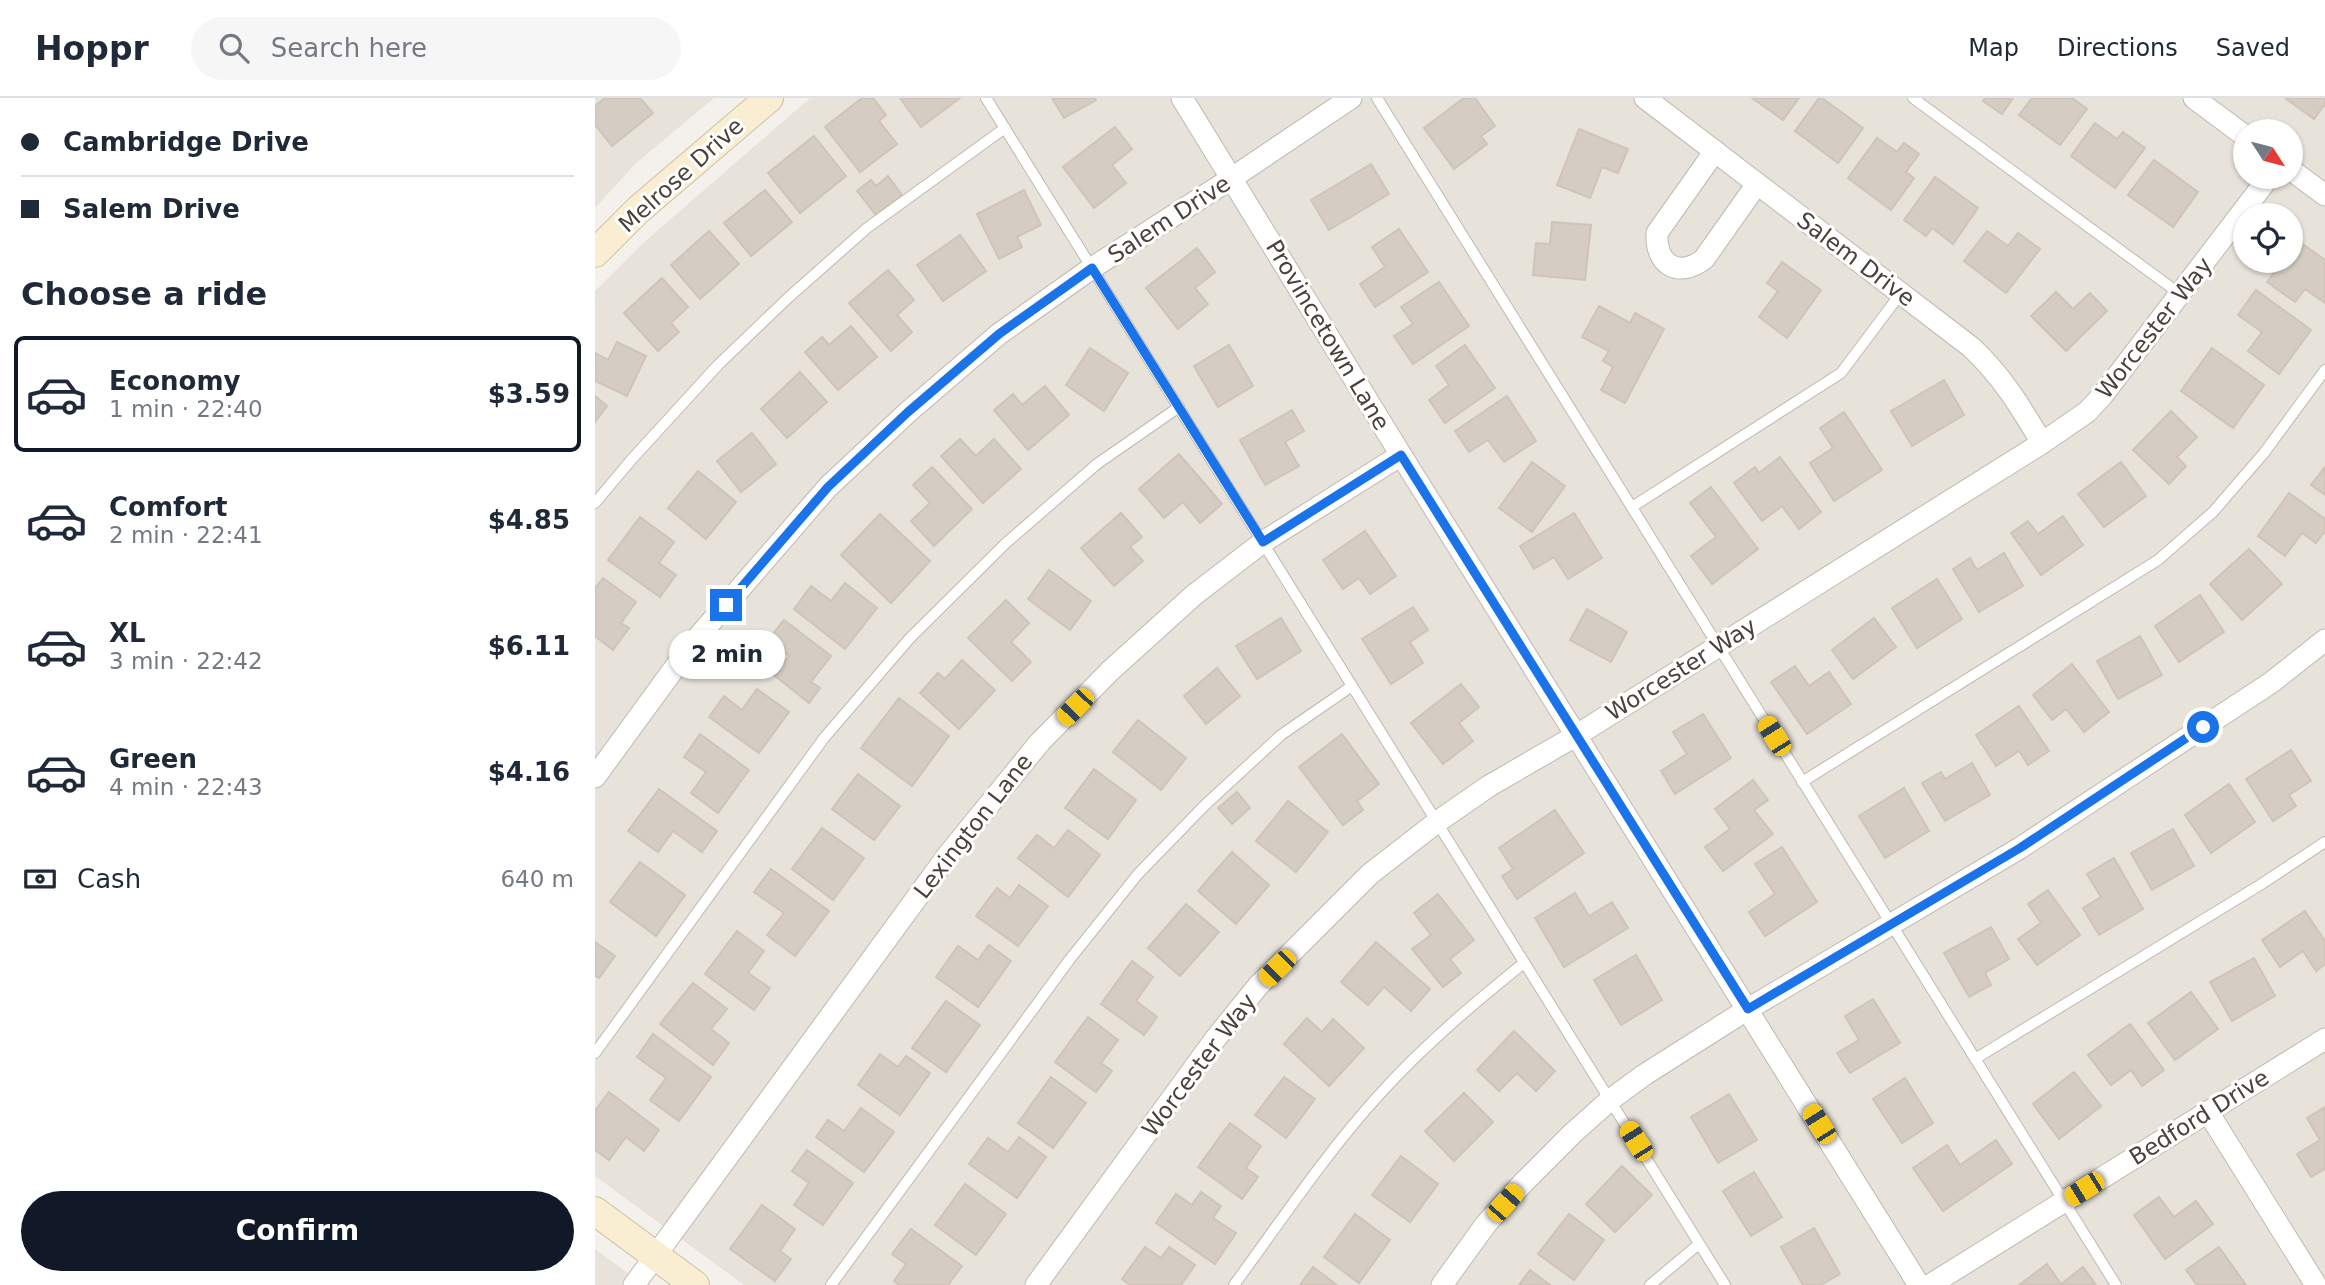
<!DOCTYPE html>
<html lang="en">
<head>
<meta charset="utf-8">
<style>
	body { margin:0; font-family:"DejaVu Sans",sans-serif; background:#f6f6f7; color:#1f2937; height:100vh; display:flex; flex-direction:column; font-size:26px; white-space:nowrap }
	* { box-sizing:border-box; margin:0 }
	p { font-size:23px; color:#747a83 }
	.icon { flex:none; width:38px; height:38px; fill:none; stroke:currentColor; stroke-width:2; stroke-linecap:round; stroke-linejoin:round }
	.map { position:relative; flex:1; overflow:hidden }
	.side { display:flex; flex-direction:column; background:#fff; width:595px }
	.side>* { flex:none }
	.top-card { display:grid; align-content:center; height:154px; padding:0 21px; background:#fff }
	.needle { width:46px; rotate:126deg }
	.controls { position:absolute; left:1638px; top:21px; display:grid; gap:14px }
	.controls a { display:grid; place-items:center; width:70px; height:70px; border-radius:50%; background:#fff; box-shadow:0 2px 5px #0004; font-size:35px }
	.end { position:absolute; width:32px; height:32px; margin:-16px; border:9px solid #1a73e8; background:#fff; box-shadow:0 0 0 4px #fff }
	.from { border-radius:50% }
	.bubble { position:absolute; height:49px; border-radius:24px; background:#fff; box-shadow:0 2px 5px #0004; font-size:23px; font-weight:700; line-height:49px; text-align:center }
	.car { position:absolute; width:21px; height:42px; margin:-21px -10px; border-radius:9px; box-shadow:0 0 5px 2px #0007; background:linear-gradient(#f5c518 24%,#345 0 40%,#f5c518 0 76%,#345 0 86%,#f5c518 0) }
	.top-card b { display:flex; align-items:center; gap:24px; height:66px; font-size:26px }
	.top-card b+b { border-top:2px solid #e0e1e3 }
	.top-card i { width:18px; height:18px; background:#1f2937 }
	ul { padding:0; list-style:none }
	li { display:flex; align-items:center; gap:21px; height:116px; margin:0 14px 10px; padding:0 7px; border:4px solid transparent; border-radius:10px }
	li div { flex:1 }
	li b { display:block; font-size:26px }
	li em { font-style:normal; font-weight:700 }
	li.on { border-color:#111827 }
	li>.icon { width:63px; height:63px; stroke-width:1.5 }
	h2 { padding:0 21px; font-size:32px; line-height:84px }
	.pay { display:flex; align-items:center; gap:18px; height:77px; padding:0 21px; font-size:26px }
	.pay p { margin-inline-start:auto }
	.action { display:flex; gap:14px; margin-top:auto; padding:14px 21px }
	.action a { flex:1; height:80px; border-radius:42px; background:#111827; color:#fff; font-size:28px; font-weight:700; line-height:80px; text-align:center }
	header { display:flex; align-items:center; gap:42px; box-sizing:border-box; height:98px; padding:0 35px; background:#fff; border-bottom:2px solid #e0e1e3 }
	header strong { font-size:33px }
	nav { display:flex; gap:38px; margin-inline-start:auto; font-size:24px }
	.search { width:490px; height:63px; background:#f6f6f7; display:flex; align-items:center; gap:18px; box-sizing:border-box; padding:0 24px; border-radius:38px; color:#747a83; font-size:26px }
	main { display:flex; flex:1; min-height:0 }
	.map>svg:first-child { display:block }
	.residential { fill:#e7e3db; fill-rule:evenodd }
	.building { fill:#d5cdc3; stroke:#cfc4b7; stroke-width:2 }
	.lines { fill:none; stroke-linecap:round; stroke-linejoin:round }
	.lane-casing { stroke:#bfb9af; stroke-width:12 }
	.street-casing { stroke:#bfb9af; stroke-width:23 }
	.secondary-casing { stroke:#cec1a1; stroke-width:30 }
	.lane { stroke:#fff; stroke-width:10 }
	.street { stroke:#fff; stroke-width:21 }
	.secondary { stroke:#f9eed1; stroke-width:28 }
	.route { stroke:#1a73e8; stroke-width:9 }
	.labels { text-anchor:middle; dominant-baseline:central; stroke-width:6; stroke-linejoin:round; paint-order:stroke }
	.street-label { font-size:23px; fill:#48423a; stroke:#fff }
</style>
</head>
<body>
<header>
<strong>Hoppr</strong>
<div class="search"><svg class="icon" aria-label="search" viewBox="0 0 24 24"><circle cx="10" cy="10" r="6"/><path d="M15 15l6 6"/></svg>Search here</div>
<nav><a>Map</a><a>Directions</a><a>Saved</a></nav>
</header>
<main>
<section class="side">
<div class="top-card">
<b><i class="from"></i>Cambridge Drive</b>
<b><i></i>Salem Drive</b>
</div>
<h2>Choose a ride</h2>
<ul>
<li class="on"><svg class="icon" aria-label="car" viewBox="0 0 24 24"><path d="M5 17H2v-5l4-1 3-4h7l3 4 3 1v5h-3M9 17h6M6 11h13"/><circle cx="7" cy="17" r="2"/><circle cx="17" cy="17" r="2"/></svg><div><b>Economy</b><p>1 min · 22:40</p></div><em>$3.59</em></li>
<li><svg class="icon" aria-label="car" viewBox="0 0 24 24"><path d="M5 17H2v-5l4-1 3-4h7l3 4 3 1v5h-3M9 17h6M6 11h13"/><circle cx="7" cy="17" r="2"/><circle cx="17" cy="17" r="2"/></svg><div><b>Comfort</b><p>2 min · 22:41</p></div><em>$4.85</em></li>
<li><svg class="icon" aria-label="car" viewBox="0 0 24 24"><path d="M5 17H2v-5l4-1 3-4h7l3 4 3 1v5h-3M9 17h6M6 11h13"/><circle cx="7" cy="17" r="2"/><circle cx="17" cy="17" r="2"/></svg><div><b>XL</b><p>3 min · 22:42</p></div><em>$6.11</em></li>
<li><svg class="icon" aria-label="car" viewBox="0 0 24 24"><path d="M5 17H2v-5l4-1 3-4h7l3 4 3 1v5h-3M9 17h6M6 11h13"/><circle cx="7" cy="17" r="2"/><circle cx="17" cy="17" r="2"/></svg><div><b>Green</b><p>4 min · 22:43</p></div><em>$4.16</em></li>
</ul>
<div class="pay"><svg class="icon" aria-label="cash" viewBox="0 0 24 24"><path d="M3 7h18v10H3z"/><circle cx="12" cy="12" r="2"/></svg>Cash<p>640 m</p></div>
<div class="action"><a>Confirm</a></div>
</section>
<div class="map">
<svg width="1730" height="1187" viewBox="0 0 1730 1187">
	<rect width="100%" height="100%" fill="#f4f1ec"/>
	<g class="residential">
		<polygon points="0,0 119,0 39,67 0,110"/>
		<path d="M215 0H1730V1187H149L0 1078V193L47 146ZM1650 33H1696V79H1650ZM1650 117H1696V163H1650Z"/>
		<polygon points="0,1151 49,1187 0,1187"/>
	</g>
	<g class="building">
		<polygon points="10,0 45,0 58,15 17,48 0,27 0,8"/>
		<polygon points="267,0 278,0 291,17 284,23 302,46 265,74 230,29"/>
		<polygon points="305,0 365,0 326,29"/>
		<polygon points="457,0 500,0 501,2 469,20"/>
		<polygon points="869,0 880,0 900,28 886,38 892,46 859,71 829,30"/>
		<polygon points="1157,0 1204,0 1188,22"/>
		<polygon points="1224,0 1227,0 1268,30 1243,65 1200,33"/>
		<polygon points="1390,0 1418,0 1407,16 1388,3"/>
		<polygon points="1437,0 1477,0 1492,11 1465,47 1424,17"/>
		<polygon points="1690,0 1730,0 1730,6 1719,21"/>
		<polygon points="1500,25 1522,41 1528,34 1550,50 1520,90 1476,58"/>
		<polygon points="520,29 537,51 517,67 531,85 499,110 468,69"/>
		<polygon points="984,31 1033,51 1023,75 1007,69 995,100 962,87"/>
		<polygon points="219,38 251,78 205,115 173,75"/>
		<polygon points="1282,40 1302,54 1309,45 1324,56 1311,74 1319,80 1296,112 1253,80"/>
		<polygon points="1559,62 1603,94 1578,129 1533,97"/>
		<polygon points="776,66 794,96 734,132 716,102"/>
		<polygon points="293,78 307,97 281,117 262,93 276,82 281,88"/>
		<polygon points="1340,79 1383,110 1358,146 1337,130 1331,138 1309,122"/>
		<polygon points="170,92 197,124 156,158 129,125"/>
		<polygon points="429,92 446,127 422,139 427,149 404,161 382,116"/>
		<polygon points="957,124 996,127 990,182 938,177 941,145 955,146"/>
		<polygon points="804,131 833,174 780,209 765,186 790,169 777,149"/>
		<polygon points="114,133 144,166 105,201 76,167"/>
		<polygon points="1392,133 1413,148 1423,135 1445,151 1411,195 1369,163"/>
		<polygon points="365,137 391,173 348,203 322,167"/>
		<polygon points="1702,142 1730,162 1730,205 1710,191 1700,204 1672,184 1688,163 1696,163 1696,152"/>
		<polygon points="602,150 620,174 600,190 613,206 583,231 551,190"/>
		<polygon points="1187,164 1226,192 1192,240 1164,219 1183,193 1172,185"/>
		<polygon points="293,172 319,202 302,217 317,234 296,253 254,205"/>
		<polygon points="67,180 93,209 76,225 84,234 63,253 29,215"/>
		<polygon points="844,184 874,228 818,266 799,238 818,226 806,209"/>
		<polygon points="1661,192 1716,232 1684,276 1653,253 1667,234 1643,217"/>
		<polygon points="1461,194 1478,211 1495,195 1512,213 1471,253 1436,218"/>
		<polygon points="1004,208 1035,225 1040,215 1069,231 1030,305 1006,292 1018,269 1008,263 1014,253 987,239"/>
		<polygon points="256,228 282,259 243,292 210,254 227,239 234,247"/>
		<polygon points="22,244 51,258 32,298 0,283 0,255 13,262"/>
		<polygon points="634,247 658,288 623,309 599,268"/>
		<polygon points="870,247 900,290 850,325 834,302 854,287 841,268"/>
		<polygon points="495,250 533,275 509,313 471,287"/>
		<polygon points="1617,250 1669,287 1638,330 1586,293"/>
		<polygon points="205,274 232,304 192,340 166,311"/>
		<polygon points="1349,282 1369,317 1317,348 1296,313"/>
		<polygon points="450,288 474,317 433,352 399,312 418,296 427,307"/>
		<polygon points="0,298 12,308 0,324"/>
		<polygon points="912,298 941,343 909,364 893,342 874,354 860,333"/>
		<polygon points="697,312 709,333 690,344 704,368 670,387 645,342"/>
		<polygon points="1576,313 1602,339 1582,359 1591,368 1574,386 1538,352"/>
		<polygon points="1249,314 1287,372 1239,403 1215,365 1238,350 1225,330"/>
		<polygon points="157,335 181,366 146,394 122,363"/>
		<polygon points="365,341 381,358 399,341 426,371 388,405 346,358"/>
		<polygon points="584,356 627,406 605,425 588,404 569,420 544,391"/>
		<polygon points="1185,359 1226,414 1204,431 1187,408 1167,423 1139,385 1160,369 1164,375"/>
		<polygon points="937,364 970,388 937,434 904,410"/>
		<polygon points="1526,364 1551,398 1509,429 1483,396"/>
		<polygon points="337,369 377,411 339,448 316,423 335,405 318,387"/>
		<polygon points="1730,369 1730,397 1716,387"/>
		<polygon points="103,373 141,404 111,441 73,410"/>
		<polygon points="1116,389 1163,451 1117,486 1096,458 1121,439 1095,405"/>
		<polygon points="1694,395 1730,421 1730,433 1721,445 1707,435 1690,458 1663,438"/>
		<polygon points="526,415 547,439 535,449 548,463 519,488 486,450"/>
		<polygon points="979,415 1007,460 973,481 959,459 939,471 925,448"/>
		<polygon points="285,416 335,463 296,505 246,457"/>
		<polygon points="1468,418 1488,447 1446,477 1416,435 1433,423 1443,436"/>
		<polygon points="45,419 79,444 64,465 81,477 65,499 13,462"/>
		<polygon points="770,433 801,478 775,496 764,480 748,491 728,462"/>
		<polygon points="1654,451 1687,486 1647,522 1615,486"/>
		<polygon points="1409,455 1428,488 1384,514 1358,471 1375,460 1382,472"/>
		<polygon points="454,472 496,503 475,532 433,501"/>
		<polygon points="8,480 41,504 26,525 34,530 18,552 0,538 0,490"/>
		<polygon points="1342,481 1367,521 1322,550 1297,510"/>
		<polygon points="250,485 282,510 250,551 199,511 216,488 236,503"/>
		<polygon points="1605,497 1629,534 1584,564 1560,528"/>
		<polygon points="411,502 434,525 416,544 436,564 417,583 373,540"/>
		<polygon points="818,509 833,532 815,544 828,565 796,586 767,541"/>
		<polygon points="992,511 1032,534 1016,564 975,542"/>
		<polygon points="686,520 706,553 662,581 641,548"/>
		<polygon points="1279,520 1301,549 1258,581 1237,552"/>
		<polygon points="189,522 236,558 216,584 225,590 214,605 179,577 194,558 173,542"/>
		<polygon points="1545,538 1567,577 1523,601 1502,563"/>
		<polygon points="367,562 400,592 364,631 325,595 343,575 350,581"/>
		<polygon points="1477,566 1514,614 1489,634 1471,611 1457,622 1438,597"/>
		<polygon points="1200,568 1214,588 1234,574 1256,606 1212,636 1176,584"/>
		<polygon points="622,570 645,598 611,626 589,598"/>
		<polygon points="866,586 884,609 864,625 878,643 848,666 816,625"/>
		<polygon points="162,591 194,614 164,655 114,619 129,598 147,612"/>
		<polygon points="304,600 354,638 317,688 266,650"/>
		<polygon points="1424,608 1454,653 1433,667 1424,653 1401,668 1381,637"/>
		<polygon points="1108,616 1136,660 1080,696 1066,673 1092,656 1078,634"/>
		<polygon points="543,622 591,660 566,692 518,654"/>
		<polygon points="105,636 154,672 123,715 96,695 111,674 89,659"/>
		<polygon points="747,636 784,686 762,703 768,712 748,727 704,669"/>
		<polygon points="1696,652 1716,683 1694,697 1701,708 1678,723 1651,681"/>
		<polygon points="1377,665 1395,697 1350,723 1327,685 1346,674 1350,681"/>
		<polygon points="499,671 541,702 513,741 470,710"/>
		<polygon points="263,676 305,708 279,742 237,711"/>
		<polygon points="1158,682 1173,702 1159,712 1178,736 1128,773 1110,749 1135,731 1120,711"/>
		<polygon points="1634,686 1660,724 1616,755 1590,717"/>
		<polygon points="1309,690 1334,733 1290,760 1264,718"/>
		<polygon points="64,691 122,733 107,754 78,733 63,754 33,733"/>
		<polygon points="642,694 655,710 637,726 623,710"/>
		<polygon points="693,703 733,734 701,774 661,743"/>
		<polygon points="960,712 989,755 922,801 907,778 918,771 904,750"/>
		<polygon points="227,730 269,760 238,802 197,771"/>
		<polygon points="1578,731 1599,768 1557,792 1536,755"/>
		<polygon points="473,732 505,757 473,799 423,760 442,737 459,750"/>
		<polygon points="1187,749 1222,804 1170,838 1154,814 1180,796 1160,766"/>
		<polygon points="637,754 674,787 641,826 603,793"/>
		<polygon points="1519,760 1548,811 1504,837 1488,810 1506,799 1492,776"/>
		<polygon points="45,764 90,797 61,838 15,804"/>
		<polygon points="176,771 234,813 200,858 172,837 189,815 159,794"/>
		<polygon points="424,787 453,808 423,848 381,818 402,790 415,800"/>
		<polygon points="1453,792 1485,837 1442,867 1423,841 1446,825 1433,806"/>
		<polygon points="980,795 994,818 1017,804 1033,830 969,869 940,820"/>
		<polygon points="843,796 879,842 855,861 866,875 848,889 817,851 836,837 819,815"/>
		<polygon points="591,806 624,834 585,878 553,850"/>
		<polygon points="1710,813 1730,843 1730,866 1721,873 1708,853 1685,869 1667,842"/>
		<polygon points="1396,829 1414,861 1390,875 1396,887 1374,899 1349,855"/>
		<polygon points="142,833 169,853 153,875 175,890 159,912 110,876"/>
		<polygon points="0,844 20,858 4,880 0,878"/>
		<polygon points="781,844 835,891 816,913 789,889 773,907 746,884"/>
		<polygon points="394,847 416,863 383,909 341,879 363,848 383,862"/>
		<polygon points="1041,857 1067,902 1026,927 999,882"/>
		<polygon points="1659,860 1680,898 1637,923 1615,884"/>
		<polygon points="537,863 558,879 541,903 562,919 549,937 506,906"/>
		<polygon points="98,885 132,911 116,931 134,945 118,967 65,926"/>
		<polygon points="1596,894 1623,931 1580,962 1553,925"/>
		<polygon points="1278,901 1305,945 1255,975 1242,955 1264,942 1250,918"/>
		<polygon points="351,903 385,927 351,974 317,950"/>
		<polygon points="493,919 523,942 506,965 517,973 501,994 460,964"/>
		<polygon points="712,920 727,934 738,921 769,950 734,988 689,946"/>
		<polygon points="1535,926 1569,972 1547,988 1536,972 1516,987 1493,957"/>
		<polygon points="919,933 960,973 941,993 922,975 904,993 882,972"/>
		<polygon points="58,936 116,979 84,1023 55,1002 71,980 42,959"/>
		<polygon points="285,956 303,969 311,958 335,975 305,1017 263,987"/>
		<polygon points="1479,974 1506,1008 1464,1041 1438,1006"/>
		<polygon points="456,979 491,1005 458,1050 423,1025"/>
		<polygon points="689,979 720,1001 691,1040 660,1017"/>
		<polygon points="1310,980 1338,1025 1307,1045 1278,1001"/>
		<polygon points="14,994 64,1032 49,1053 31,1039 14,1062 0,1052 0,1013"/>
		<polygon points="869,995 898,1024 859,1063 830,1033"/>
		<polygon points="1134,996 1162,1042 1123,1065 1096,1019"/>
		<polygon points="1730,1009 1730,1071 1716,1079 1702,1056 1725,1042 1712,1020"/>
		<polygon points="266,1010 299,1034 269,1074 221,1039 233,1022 249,1033"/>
		<polygon points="635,1025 666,1048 651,1070 663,1079 647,1101 603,1069"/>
		<polygon points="424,1039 451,1059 422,1100 374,1066 393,1040 413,1054"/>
		<polygon points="1401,1042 1417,1066 1348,1113 1318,1070 1352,1047 1365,1067"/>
		<polygon points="212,1052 258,1085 228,1127 199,1107 214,1085 197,1073"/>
		<polygon points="806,1058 843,1086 815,1124 777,1097"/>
		<polygon points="1027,1068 1057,1097 1020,1134 991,1106"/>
		<polygon points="1159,1074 1187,1119 1156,1138 1128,1093"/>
		<polygon points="370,1086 411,1116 381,1157 340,1127"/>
		<polygon points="606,1094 626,1108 618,1120 641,1135 620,1166 561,1125 581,1096 597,1107"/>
		<polygon points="1564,1099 1579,1119 1601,1103 1618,1126 1570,1161 1539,1117"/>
		<polygon points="167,1107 200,1131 185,1153 196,1161 180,1183 135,1151"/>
		<polygon points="760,1116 795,1142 764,1185 729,1159"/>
		<polygon points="974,1116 1009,1142 979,1182 943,1156"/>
		<polygon points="1219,1130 1245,1176 1226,1187 1208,1187 1186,1149"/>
		<polygon points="316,1131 367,1168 353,1187 304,1187 299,1183 311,1166 297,1156"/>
		<polygon points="550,1149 566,1160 574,1149 600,1167 586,1187 535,1187 527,1181"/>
		<polygon points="1624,1149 1651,1187 1602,1187 1591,1172"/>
		<polygon points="1452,1166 1466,1186 1488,1169 1501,1187 1424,1187"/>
		<polygon points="718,1169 742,1187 705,1187"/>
		<polygon points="935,1172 955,1187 924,1187"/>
	</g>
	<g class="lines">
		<g class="lane-casing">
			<g id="lane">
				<polyline points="391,0 1130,1187"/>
				<polyline points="782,0 1521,1187"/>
				<polyline points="1318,0 1585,196"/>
				<polyline points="0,405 37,361 123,267 194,199 272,130 410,30"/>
				<polyline points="1037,409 1246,275 1306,195"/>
				<polyline points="1207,684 1563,462 1618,414 1669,355 1730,272"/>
				<polyline points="0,955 229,640 315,540 411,445 502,366 584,309"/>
				<polyline points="1380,961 1665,787 1730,744"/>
				<polyline points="236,1187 475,861 543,776 610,707 686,637 757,588"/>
				<path d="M639 1187C686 1123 731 1055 784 997 828 948 878 906 929 865"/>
				<polyline points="1055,1187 1104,1146"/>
			</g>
		</g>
		<g class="street-casing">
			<g id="street">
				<polyline points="587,0 806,357 1324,1187"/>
				<path d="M1050 0 1376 249C1407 278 1425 308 1447 345"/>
				<polyline points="1599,0 1650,38"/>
				<path d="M1120 53 1062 135C1060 166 1083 181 1109 161L1162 86"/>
				<polyline points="1696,72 1730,97"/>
				<polyline points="0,679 97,546 233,389 313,314 404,236 497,170 637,80 756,0"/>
				<polyline points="1613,1014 1721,1187"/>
				<polyline points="39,1187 353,757 445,644 515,573 599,497 668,444 806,357"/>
				<polyline points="441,1187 621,940 663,888 775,776 842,724 894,688 982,637 1447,345 1492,314 1507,298 1674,79"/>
				<polyline points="847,1187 891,1126 928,1085 978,1035 1015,1002 1049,977 1153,911 1425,750 1677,584 1730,542"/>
				<polyline points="1335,1187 1730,941"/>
			</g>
		</g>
		<g class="secondary-casing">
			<g id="secondary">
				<polyline points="0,155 43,112 174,0"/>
				<polyline points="0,1113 100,1187"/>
			</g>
		</g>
		<use href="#lane" class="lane"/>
		<use href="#street" class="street"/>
		<use href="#secondary" class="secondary"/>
	</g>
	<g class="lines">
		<polyline class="route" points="131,507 233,389 313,314 404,236 497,170 668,444 806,357 1153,911 1425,750 1608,629"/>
	</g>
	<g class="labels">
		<g class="street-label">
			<text transform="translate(86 77) rotate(-42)">Melrose Drive</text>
			<text transform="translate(574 121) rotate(-33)">Salem Drive</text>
			<text transform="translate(1261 161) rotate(37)">Salem Drive</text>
			<text transform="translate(1559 230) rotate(-52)">Worcester Way</text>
			<text transform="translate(733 237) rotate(59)">Provincetown Lane</text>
			<text transform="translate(1086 571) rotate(-32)">Worcester Way</text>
			<text transform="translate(378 728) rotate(-52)">Lexington Lane</text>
			<text transform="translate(604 967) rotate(-53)">Worcester Way</text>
			<text transform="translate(1604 1019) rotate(-32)">Bedford Drive</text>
		</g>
	</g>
</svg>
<div class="controls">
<a><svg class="needle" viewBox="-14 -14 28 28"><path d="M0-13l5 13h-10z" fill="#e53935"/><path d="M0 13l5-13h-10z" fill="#747a83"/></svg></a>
<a><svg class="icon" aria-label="locate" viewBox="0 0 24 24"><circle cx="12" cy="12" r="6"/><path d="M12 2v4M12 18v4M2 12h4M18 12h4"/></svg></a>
</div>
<i class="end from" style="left:1608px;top:629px"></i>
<i class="end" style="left:131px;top:507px"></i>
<div class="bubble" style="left:74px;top:532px;width:116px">2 min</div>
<i class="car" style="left:480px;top:609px;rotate:224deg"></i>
<i class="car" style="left:1179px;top:638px;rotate:328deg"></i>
<i class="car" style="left:682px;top:870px;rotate:225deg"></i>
<i class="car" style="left:1224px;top:1026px;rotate:328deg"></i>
<i class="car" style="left:1041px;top:1043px;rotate:328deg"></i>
<i class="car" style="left:1489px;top:1091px;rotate:238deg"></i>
<i class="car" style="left:910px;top:1105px;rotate:41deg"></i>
</div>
</main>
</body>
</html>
